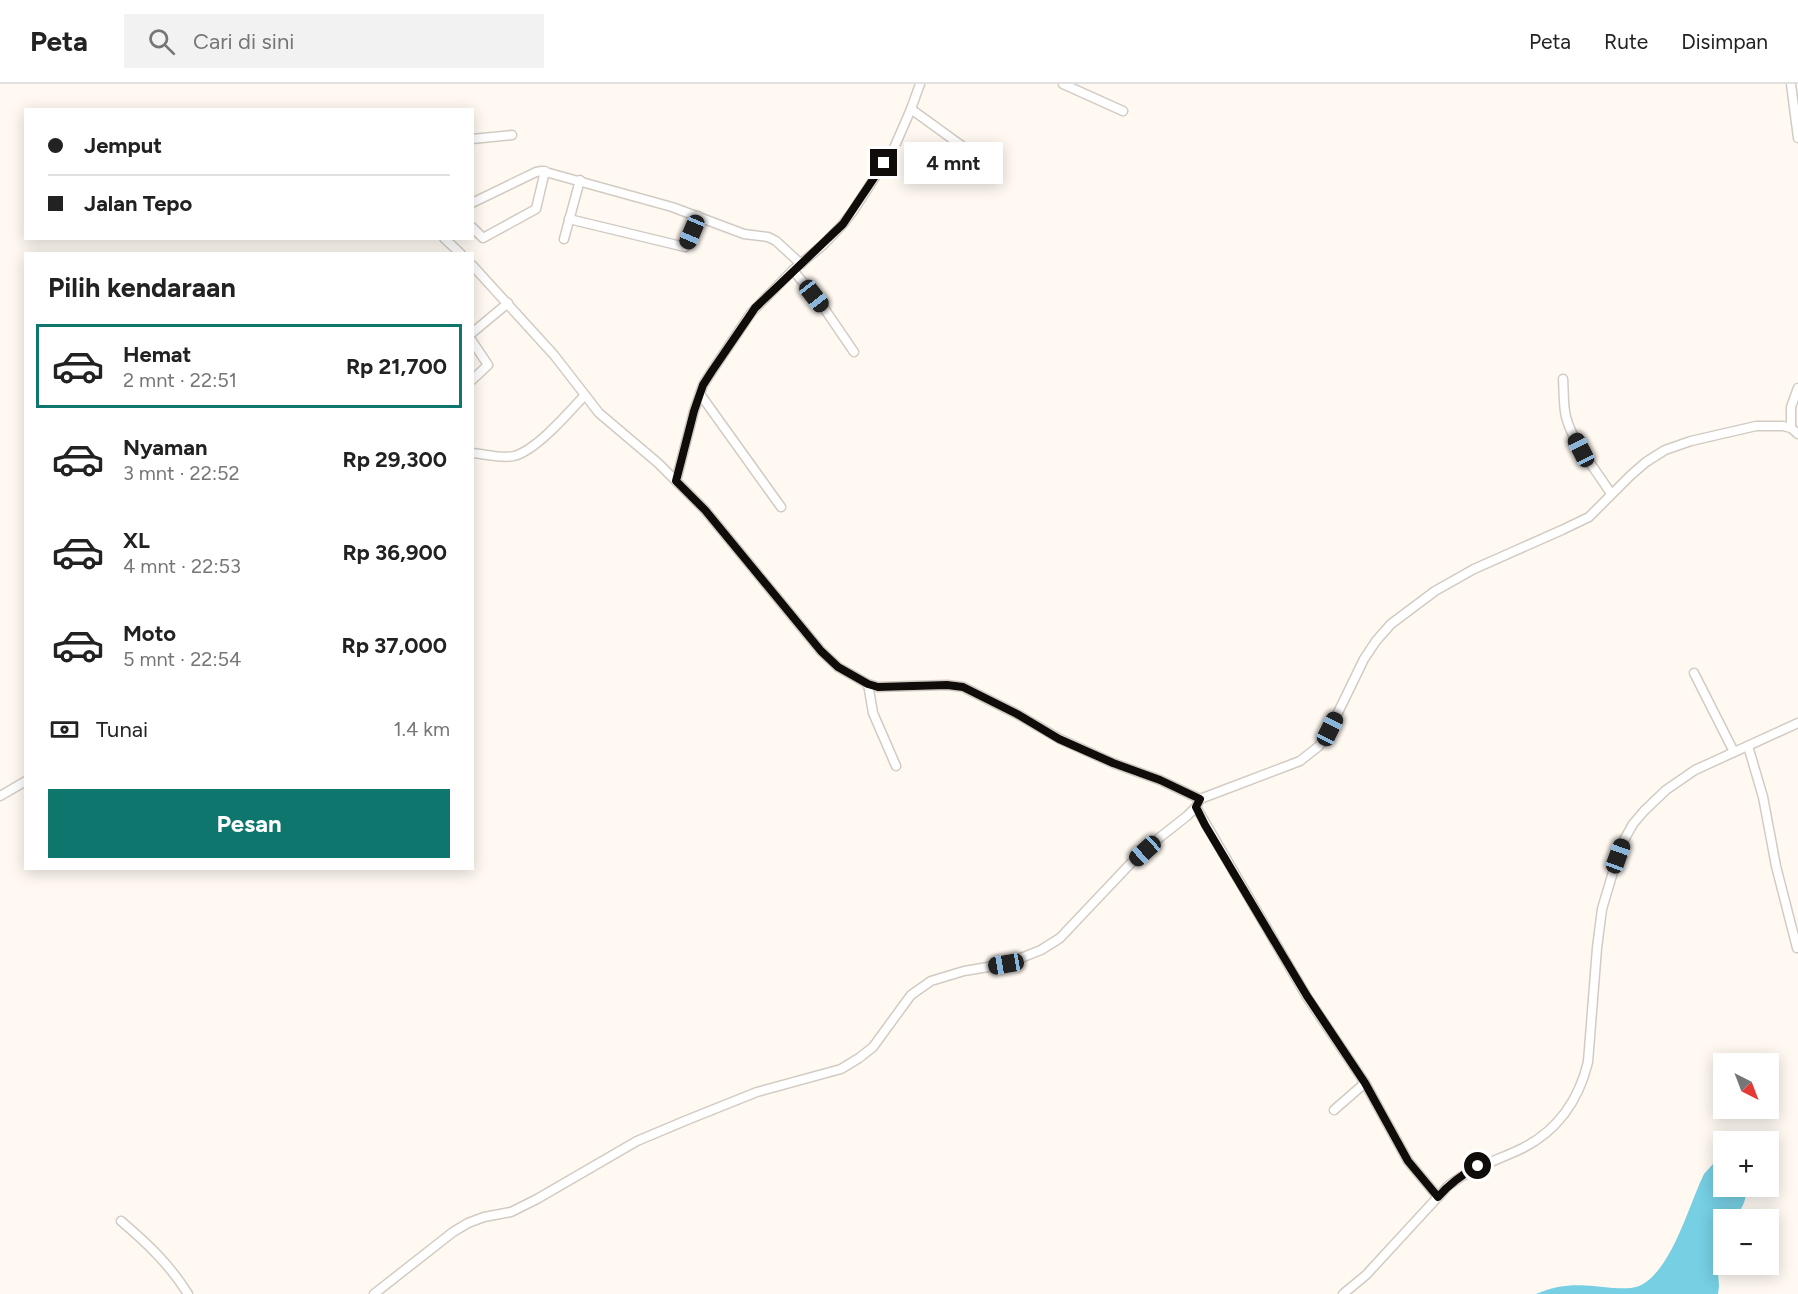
<!DOCTYPE html>
<html lang="id">
<head>
<meta charset="utf-8">
<style>
	body { margin:0; font-family:Figtree,sans-serif; background:#f2f2f2; color:#222; height:100vh; display:flex; flex-direction:column; font-size:22px; white-space:nowrap }
	* { box-sizing:border-box; margin:0 }
	p { font-size:20px; color:#767676 }
	.icon { flex:none; width:33px; height:33px; fill:none; stroke:currentColor; stroke-width:2; stroke-linecap:round; stroke-linejoin:round }
	.map { position:relative; flex:1; overflow:hidden }
	.details { position:absolute; left:24px; top:168px; width:450px; height:618px; display:flex; flex-direction:column; background:#fff; border-radius:0px; box-shadow:0 3px 15px #0003 }
	.details>* { flex:none }
	.banner { position:absolute; left:24px; top:24px; width:450px; height:132px; border-radius:0px; box-shadow:0 3px 15px #0003; display:grid; align-content:center; height:132px; padding:0 24px; background:#fff }
	.needle { width:39px; rotate:138deg }
	.fabs { position:absolute; left:1713px; top:969px; display:grid; gap:12px }
	.fabs a { display:grid; place-items:center; width:66px; height:66px; border-radius:0px; background:#fff; box-shadow:0 3px 15px #0003; font-size:30px }
	.end { position:absolute; width:27px; height:27px; margin:-14px; border:8px solid #0f0c0a; background:#fff; box-shadow:0 0 0 3px #fff }
	.from { border-radius:50% }
	.bubble { position:absolute; height:42px; border-radius:0px; background:#fff; box-shadow:0 3px 15px #0003; font-size:20px; font-weight:700; line-height:42px; text-align:center }
	.car { position:absolute; width:18px; height:36px; margin:-18px -9px; border-radius:8px; box-shadow:0 0 4px 2px #0007; background:linear-gradient(#222 24%,#8ab4d8 0 40%,#222 0 76%,#8ab4d8 0 86%,#222 0) }
	.banner b { display:flex; align-items:center; gap:21px; height:57px; font-size:22px }
	.banner b+b { border-top:2px solid #e0e0e0 }
	.banner i { width:15px; height:15px; background:#222 }
	ul { padding:0; list-style:none }
	li { display:flex; align-items:center; gap:18px; height:84px; margin:0 12px 9px; padding:0 12px; border:3px solid transparent; border-radius:0px }
	li div { flex:1 }
	li b { display:block; font-size:22px }
	li em { font-style:normal; font-weight:700 }
	li.on { border-color:#0f766e }
	li>.icon { width:54px; height:54px; stroke-width:1.5 }
	h2 { padding:0 24px; font-size:27px; line-height:72px }
	.pay { display:flex; align-items:center; gap:15px; height:66px; padding:0 24px; font-size:22px }
	.pay p { margin-inline-start:auto }
	.button { display:flex; gap:12px; margin-top:auto; padding:12px 24px }
	.button a { flex:1; height:69px; border-radius:0px; background:#0f766e; color:#fff; font-size:24px; font-weight:700; line-height:69px; text-align:center }
	header { display:flex; align-items:center; gap:36px; box-sizing:border-box; height:84px; padding:0 30px; background:#fff; border-bottom:2px solid #e0e0e0 }
	header strong { font-size:28px }
	nav { display:flex; gap:33px; margin-inline-start:auto; font-size:21px }
	.search { width:420px; height:54px; background:#f2f2f2; display:flex; align-items:center; gap:15px; box-sizing:border-box; padding:0 21px; border-radius:0px; color:#767676; font-size:22px }
	.map>svg:first-child { display:block }
	.water { fill:#76cfe3 }
	.lines { fill:none; stroke-linecap:round; stroke-linejoin:round }
	.minor-casing { stroke:#d2cbc3; stroke-width:11 }
	.minor { stroke:#fff; stroke-width:8 }
	.route { stroke:#0f0c0a; stroke-width:8 }
</style>
</head>
<body>
<header>
<strong>Peta</strong>
<div class="search"><svg class="icon" aria-label="search" viewBox="0 0 24 24"><circle cx="10" cy="10" r="6"/><path d="M15 15l6 6"/></svg>Cari di sini</div>
<nav><a>Peta</a><a>Rute</a><a>Disimpan</a></nav>
</header>
<div class="map">
<svg width="1798" height="1210" viewBox="0 0 1798 1210">
	<rect width="100%" height="100%" fill="#fff9f2"/>
	<path class="water" d="M1723 1077 1724 1102 1746 1103C1747 1116 1742 1125 1734 1135L1724 1136 1723 1152 1719 1161 1717 1175 1719 1202 1718 1210H1536C1565 1198 1582 1201 1613 1204 1621 1204 1629 1205 1636 1203 1670 1193 1689 1120 1704 1090L1713 1080Z"/>
	<g class="lines">
		<g class="minor-casing">
			<g id="minor">
				<polyline points="1063,0 1123,27"/>
				<polyline points="1791,0 1798,54"/>
				<polyline points="911,25 962,62"/>
				<polyline points="472,55 512,51"/>
				<polyline points="472,119 536,88 542,87 672,123 744,150 768,153 776,157 801,180"/>
				<polyline points="569,135 685,163 698,132"/>
				<polyline points="472,143 483,154 536,125 545,87"/>
				<polyline points="444,154 461,170"/>
				<polyline points="564,155 580,96"/>
				<polyline points="472,181 554,271 599,329 658,379 705,426 821,567 838,583 868,600 878,603 947,601 963,603 1017,630 1060,655 1113,679 1160,696 1200,715"/>
				<polyline points="793,186 824,224 854,268"/>
				<polyline points="472,249 508,219"/>
				<polyline points="472,257 488,281 472,296"/>
				<path d="M1563 295C1564 307 1563 320 1566 333 1574 362 1596 385 1611 410"/>
				<polyline points="700,310 781,423"/>
				<polyline points="1791,344 1791,323 1798,304"/>
				<path d="M472 369C486 370 501 375 514 372 537 366 569 328 585 311"/>
				<polyline points="676,397 694,327 703,301 712,287 751,229 793,186 823,161 843,140 853,127 894,64 911,25 920,0"/>
				<polyline points="1694,589 1734,668"/>
				<polyline points="868,600 873,629 896,682"/>
				<polyline points="1748,662 1763,713 1776,782 1797,864"/>
				<polyline points="0,712 26,697"/>
				<polyline points="1196,723 1307,913 1365,999 1408,1077 1438,1113"/>
				<polyline points="1334,1026 1365,999"/>
				<path d="M121 1137C147 1159 170 1181 188 1210"/>
				<polyline points="374,1210 453,1148 468,1139 484,1133 511,1128 537,1115 637,1057 687,1036 757,1008 841,985 859,974 873,963 911,911 931,897 964,887 1006,880 1041,866 1060,854 1131,779 1159,754 1187,732 1196,723 1200,715 1300,677 1319,662 1330,645 1364,575 1376,557 1391,540 1435,507 1474,485 1562,446 1589,433 1631,391 1646,378 1665,366 1691,357 1756,342 1783,342 1791,344 1798,350"/>
				<path d="M1343 1210 1366 1191 1448 1102C1472 1083 1496 1077 1523 1064 1558 1046 1579 1015 1588 978L1597 864 1602 825 1613 788 1624 756 1633 740 1644 727 1666 706 1695 686 1798 639"/>
			</g>
		</g>
		<use href="#minor" class="minor"/>
	</g>
	<g class="lines">
		<path class="route" d="M884 79 843 140 755 224 712 287 703 301 694 327 676 397 705 426 821 567 838 583 868 600 878 603 947 601 963 603 1017 630 1059 655 1113 679 1160 696 1200 715 1196 723 1205 741 1307 912 1365 999 1408 1077 1438 1113C1450 1099 1463 1090 1478 1082"/>
	</g>
</svg>
<div class="fabs">
<a><svg class="needle" viewBox="-14 -14 28 28"><path d="M0-13l5 13h-10z" fill="#e53935"/><path d="M0 13l5-13h-10z" fill="#767676"/></svg></a>
<a>+</a>
<a>−</a>
</div>
<i class="end from" style="left:1478px;top:1082px"></i>
<i class="end" style="left:884px;top:79px"></i>
<div class="bubble" style="left:904px;top:58px;width:99px">4 mnt</div>
<i class="car" style="left:692px;top:148px;rotate:203deg"></i>
<i class="car" style="left:814px;top:212px;rotate:142deg"></i>
<i class="car" style="left:1581px;top:366px;rotate:333deg"></i>
<i class="car" style="left:1330px;top:645px;rotate:26deg"></i>
<i class="car" style="left:1145px;top:767px;rotate:228deg"></i>
<i class="car" style="left:1618px;top:772px;rotate:20deg"></i>
<i class="car" style="left:1006px;top:880px;rotate:260deg"></i>
<div class="banner">
<b><i class="from"></i>Jemput</b>
<b><i></i>Jalan Tepo</b>
</div>
<section class="details">
<h2>Pilih kendaraan</h2>
<ul>
<li class="on"><svg class="icon" aria-label="car" viewBox="0 0 24 24"><path d="M5 17H2v-5l4-1 3-4h7l3 4 3 1v5h-3M9 17h6M6 11h13"/><circle cx="7" cy="17" r="2"/><circle cx="17" cy="17" r="2"/></svg><div><b>Hemat</b><p>2 mnt · 22:51</p></div><em>Rp 21,700</em></li>
<li><svg class="icon" aria-label="car" viewBox="0 0 24 24"><path d="M5 17H2v-5l4-1 3-4h7l3 4 3 1v5h-3M9 17h6M6 11h13"/><circle cx="7" cy="17" r="2"/><circle cx="17" cy="17" r="2"/></svg><div><b>Nyaman</b><p>3 mnt · 22:52</p></div><em>Rp 29,300</em></li>
<li><svg class="icon" aria-label="car" viewBox="0 0 24 24"><path d="M5 17H2v-5l4-1 3-4h7l3 4 3 1v5h-3M9 17h6M6 11h13"/><circle cx="7" cy="17" r="2"/><circle cx="17" cy="17" r="2"/></svg><div><b>XL</b><p>4 mnt · 22:53</p></div><em>Rp 36,900</em></li>
<li><svg class="icon" aria-label="car" viewBox="0 0 24 24"><path d="M5 17H2v-5l4-1 3-4h7l3 4 3 1v5h-3M9 17h6M6 11h13"/><circle cx="7" cy="17" r="2"/><circle cx="17" cy="17" r="2"/></svg><div><b>Moto</b><p>5 mnt · 22:54</p></div><em>Rp 37,000</em></li>
</ul>
<div class="pay"><svg class="icon" aria-label="cash" viewBox="0 0 24 24"><path d="M3 7h18v10H3z"/><circle cx="12" cy="12" r="2"/></svg>Tunai<p>1.4 km</p></div>
<div class="button"><a>Pesan</a></div>
</section>
</div>
</body>
</html>
